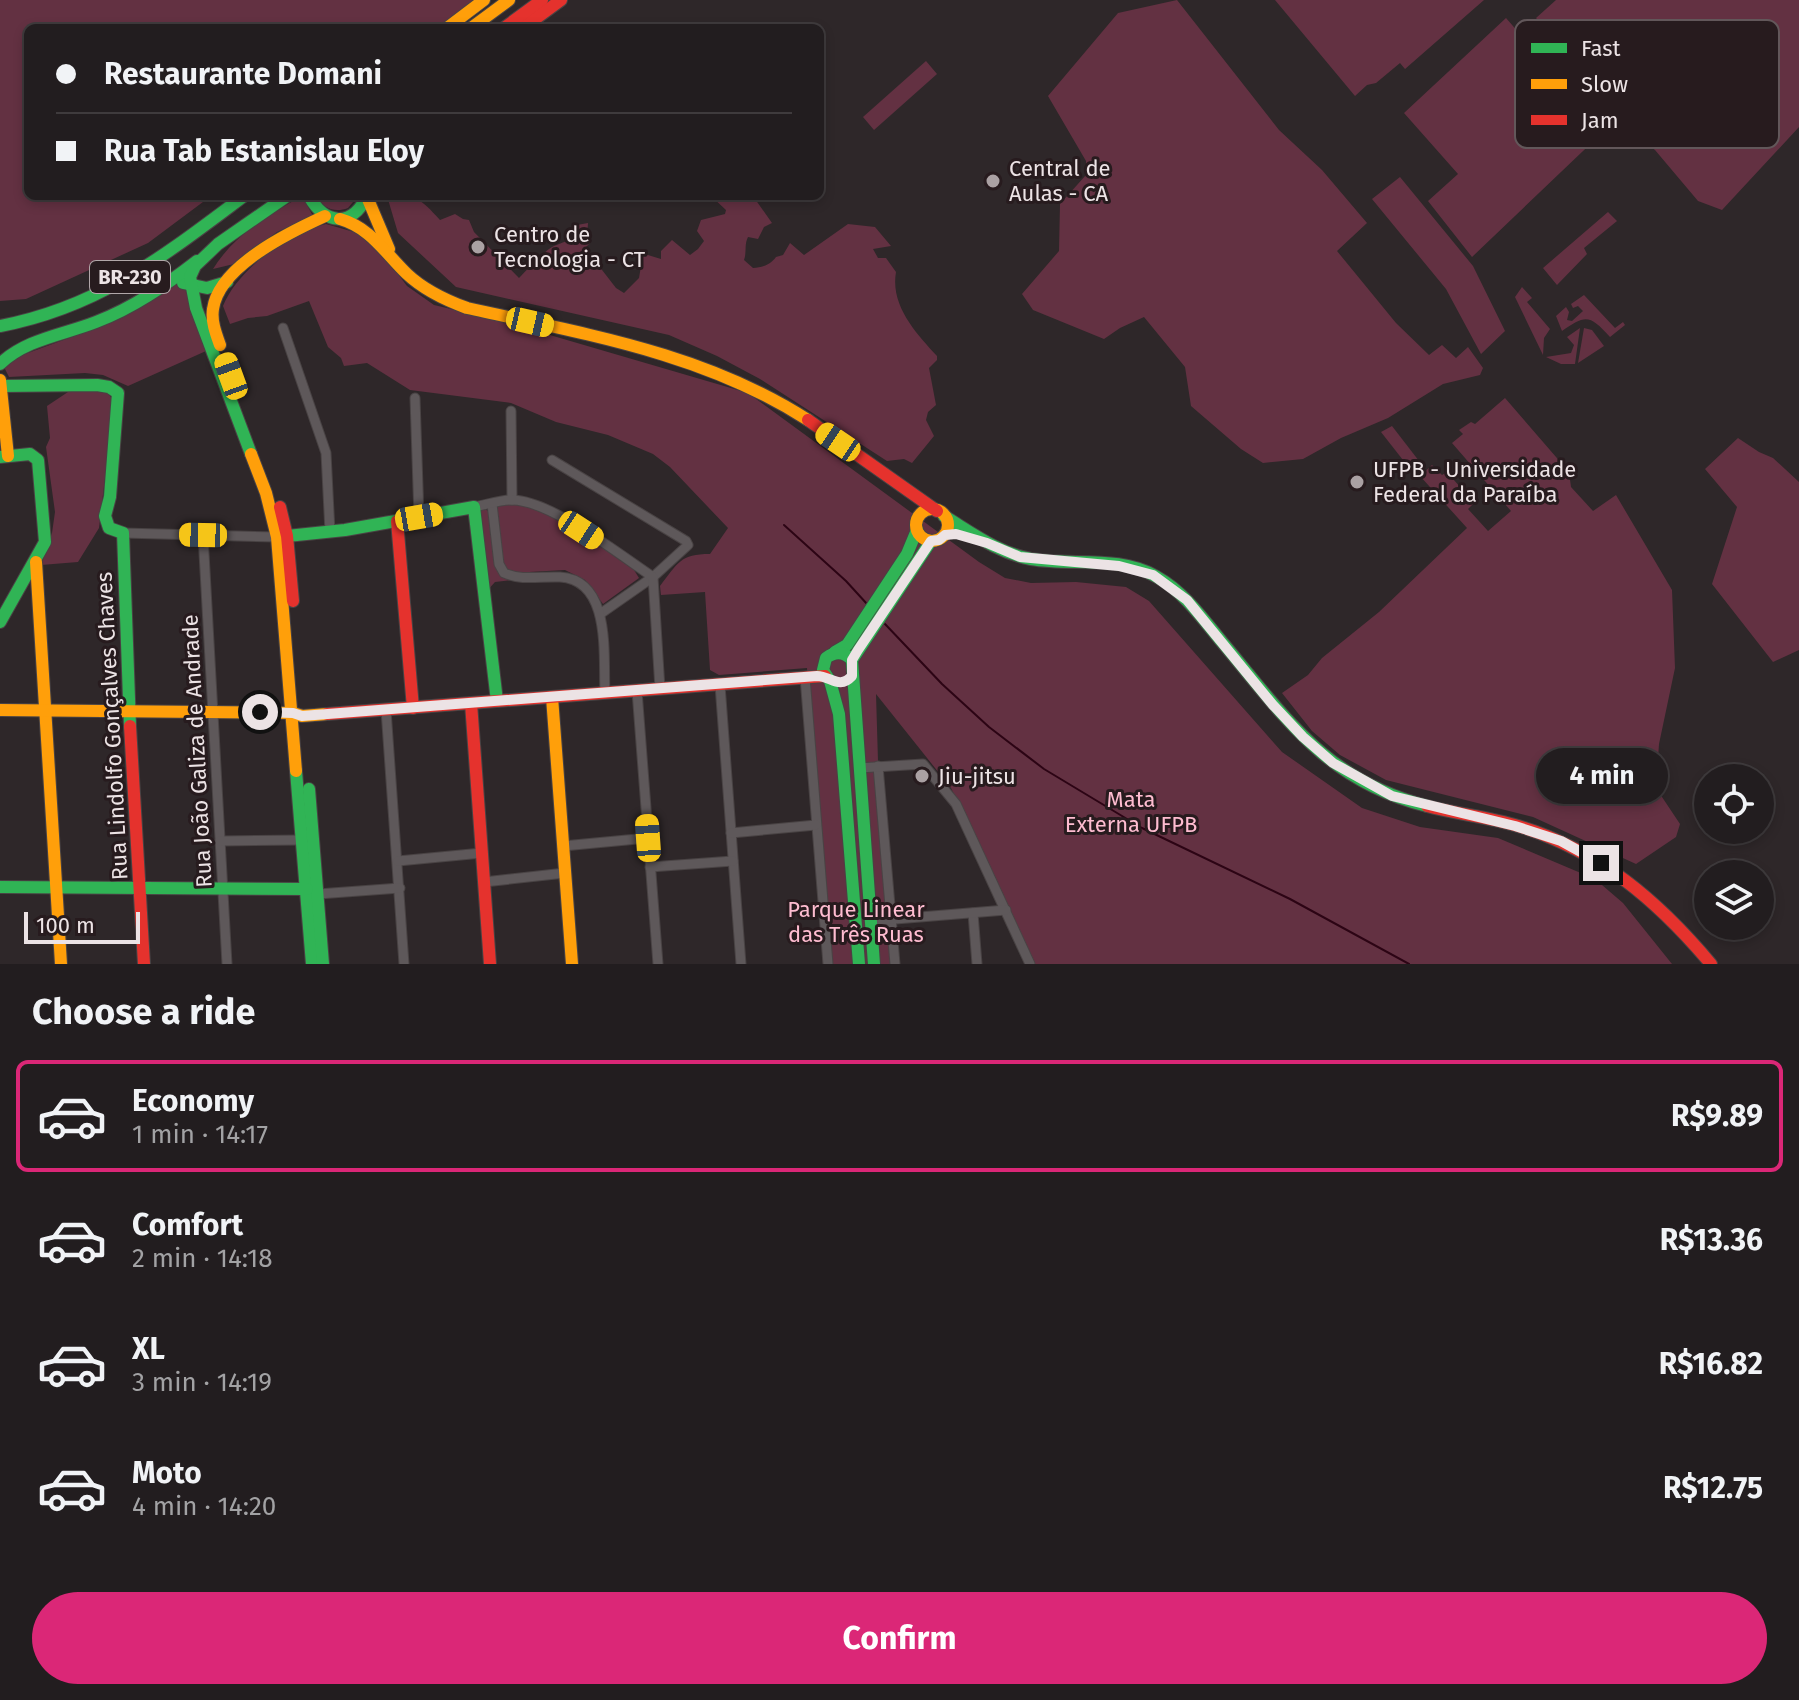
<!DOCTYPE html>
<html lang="en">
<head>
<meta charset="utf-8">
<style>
	body { margin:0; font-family:"Fira Sans",sans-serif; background:#2e2a2c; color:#f1f3f6; height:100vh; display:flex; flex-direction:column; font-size:30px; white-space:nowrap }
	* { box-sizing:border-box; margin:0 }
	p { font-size:26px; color:#a2a2a4 }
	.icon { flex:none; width:44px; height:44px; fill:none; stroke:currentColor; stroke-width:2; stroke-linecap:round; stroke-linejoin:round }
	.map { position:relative; height:964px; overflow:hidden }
	.panel { display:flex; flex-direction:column; background:#221d1f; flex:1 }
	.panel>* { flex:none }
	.hud { position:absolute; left:24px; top:24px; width:800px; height:176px; border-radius:12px; box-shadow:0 4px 12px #0003,0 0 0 2px #3f3b3d; display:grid; align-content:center; height:176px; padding:0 32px; background:#221d1f }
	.tools { position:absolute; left:1694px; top:764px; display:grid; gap:16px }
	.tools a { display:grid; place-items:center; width:80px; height:80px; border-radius:50%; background:#221d1f; box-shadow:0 4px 12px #0003,0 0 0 2px #3f3b3d; font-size:40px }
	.scale { position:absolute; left:24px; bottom:20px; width:116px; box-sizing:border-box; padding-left:8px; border:4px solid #ece3e5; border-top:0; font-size:22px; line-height:28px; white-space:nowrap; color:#ece3e5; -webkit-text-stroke:6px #271b1e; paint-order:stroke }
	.end { position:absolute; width:36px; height:36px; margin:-18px; border:10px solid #ece3e5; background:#111; box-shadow:0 0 0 4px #111 }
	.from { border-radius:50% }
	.bubble { position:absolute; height:56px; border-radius:28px; background:#221d1f; box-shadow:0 4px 12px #0003,0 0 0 2px #3f3b3d; font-size:26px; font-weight:700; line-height:56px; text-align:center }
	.car { position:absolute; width:24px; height:48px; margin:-24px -12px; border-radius:10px; box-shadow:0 0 6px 2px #0007; background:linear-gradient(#f5c518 24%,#345 0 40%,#f5c518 0 76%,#345 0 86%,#f5c518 0) }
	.hud b { display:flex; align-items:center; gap:28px; height:76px; font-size:30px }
	.hud b+b { border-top:2px solid #3f3b3d }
	.hud i { width:20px; height:20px; background:#f1f3f6 }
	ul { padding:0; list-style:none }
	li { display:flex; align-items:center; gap:24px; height:112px; margin:0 16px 12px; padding:0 16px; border:4px solid transparent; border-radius:12px }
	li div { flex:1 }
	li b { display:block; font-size:30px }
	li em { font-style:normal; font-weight:700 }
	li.selected { border-color:#db2777 }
	li>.icon { width:72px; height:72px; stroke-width:1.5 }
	h2 { padding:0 32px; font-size:36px; line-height:96px }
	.action { display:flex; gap:16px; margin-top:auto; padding:16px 32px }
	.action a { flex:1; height:92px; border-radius:48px; background:#db2777; color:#fff; font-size:32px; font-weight:700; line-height:92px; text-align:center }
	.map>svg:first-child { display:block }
	.green { fill:#633142 }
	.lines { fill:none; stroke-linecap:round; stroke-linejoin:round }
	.stream { stroke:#2c0414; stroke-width:2 }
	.street-casing { stroke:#494344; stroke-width:11 }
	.fast-casing { stroke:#494344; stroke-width:14 }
	.slow-casing { stroke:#494344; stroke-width:14 }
	.jam-casing { stroke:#494344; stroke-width:14 }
	.street { stroke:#5e585a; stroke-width:9 }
	.fast { stroke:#30b455; stroke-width:12 }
	.slow { stroke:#ff9f0a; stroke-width:12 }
	.jam { stroke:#e5322d; stroke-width:12 }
	.route { stroke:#ece3e5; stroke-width:10 }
	.poi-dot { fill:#aaa1a3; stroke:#271b1e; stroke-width:3 }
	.labels { text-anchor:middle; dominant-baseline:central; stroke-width:6; stroke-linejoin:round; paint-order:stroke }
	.shield { fill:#271b1e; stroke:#b1a7a9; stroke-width:2 }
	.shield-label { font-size:20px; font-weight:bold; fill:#ece3e5 }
	.poi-label { font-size:22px; fill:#ece3e5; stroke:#271b1e; text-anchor:start }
	.street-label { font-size:22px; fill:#ece3e5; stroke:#271b1e }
	.park-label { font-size:22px; fill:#febcd0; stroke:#271b1e }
	.key { fill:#271b1e; stroke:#62575a; stroke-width:2 }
	.key-label { font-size:22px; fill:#ece3e5 }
</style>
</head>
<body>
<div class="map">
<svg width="1799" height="964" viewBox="0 0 1799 964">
	<rect width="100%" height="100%" fill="#2e2729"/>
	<g class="green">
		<polygon points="0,0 475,0 437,28 28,28 28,196 211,196 148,243 26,299 0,301"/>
		<polygon points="1177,0 1279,130 1322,170 1367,223 1337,251 1396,323 1429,355 1442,345 1456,358 1468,347 1483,368 1480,375 1443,384 1388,418 1341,438 1303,459 1263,463 1241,449 1191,406 1185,367 1144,317 1120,328 1104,339 1033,310 1022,294 1059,251 1060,204 1086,175 1086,161 1048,96 1118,13"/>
		<polygon points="1275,0 1484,0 1405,69 1400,63 1376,83 1367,85 1355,96"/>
		<polygon points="1556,0 1799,0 1799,127 1722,210 1698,201 1655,150 1636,135 1536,18"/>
		<polygon points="1506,18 1604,131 1472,257 1428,201 1458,174 1404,113"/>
		<polygon points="926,61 937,74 874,130 863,117"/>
		<polygon points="1400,177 1473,266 1505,331 1481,354 1446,289 1372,199"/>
		<path d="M302 196 313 216 277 232 234 264 213 269C234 235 268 215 302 196Z"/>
		<path d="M317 196H358L348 208C335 213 323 209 317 196Z"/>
		<path d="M387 196C418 196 420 198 440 220L455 214 463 219 469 220 474 232 519 278C527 270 545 250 554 246 563 242 570 241 578 235L577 225 588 223 587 238 590 243 585 248 616 288 624 293 639 278 641 266 636 262 638 252 661 259V251L672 240 690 255 698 249 704 241 697 231 701 220 725 214 726 210 711 196H753L772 223 764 227 758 239 748 237C744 245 747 252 744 260L753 268C763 267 770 265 776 257L783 255 790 243 804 255 848 224 875 227 891 246 873 249 878 258H886L896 272C890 306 917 334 937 356V360L929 368 936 405 928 412 926 420 934 436 912 463 904 459 887 461 760 379 717 356 669 335 456 287 398 233Z"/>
		<polygon points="1608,212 1617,221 1584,248 1587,254 1557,285 1543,268"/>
		<path d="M326 224 354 232 375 244 407 286 434 305 502 321 748 393 979 562 1005 578 1031 583 1076 582 1126 587 1149 601 1282 752 1362 808 1420 827 1498 838 1595 879 1623 903 1672 964H1032L1004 897 951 788 876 694 878 761 895 964H823L812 821 807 668 719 675 710 670 705 592 661 595 660 586C678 563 680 554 710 554L728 528 670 467 653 454 608 435 556 422 511 403 410 390 367 363 344 366 341 358 328 347 309 301 267 316 248 318 230 324 223 306C237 270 289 232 326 224Z"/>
		<polygon points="176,283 188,289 206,351 128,386 103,375 85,373 9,377 5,369 6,361 88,331"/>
		<polygon points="1522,287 1532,298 1527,302 1550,329 1544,338 1543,355 1515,297"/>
		<path d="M1584 295 1615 328 1623 322 1625 325 1610 337C1590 315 1586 314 1562 331L1556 316 1566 307 1569 312 1567 320 1572 321 1583 311 1578 306 1573 308 1571 304Z"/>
		<polygon points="1580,328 1575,364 1561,364 1546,357 1571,353 1574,345 1567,337"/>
		<polygon points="1584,328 1592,330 1604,346 1578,363"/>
		<polygon points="74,388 108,393 114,402 99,528 78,562 41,565 52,533 55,512 46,447 50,438 47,406"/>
		<polygon points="1505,398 1569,472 1571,487 1593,511 1616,495 1672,590 1675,668 1659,744 1656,788 1680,824 1676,837 1636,864 1533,817 1386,780 1340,755 1312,731 1282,693 1308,675 1322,658 1379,612 1467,528 1420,476 1432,465 1442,475 1447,472 1474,503 1468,509 1488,531 1511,511 1452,443 1463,434 1459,430 1471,422 1475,424"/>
		<polygon points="1392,426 1419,461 1410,469 1381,432"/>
		<polygon points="1738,438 1759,452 1773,458 1799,482 1799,650 1773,662 1712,584 1737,507 1705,469"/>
		<path d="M506 504C554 506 595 544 634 570L639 578 603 604 585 580 565 570 511 573 503 569 495 507Z"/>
		<polygon points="484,508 489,512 496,568 499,573 513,580 495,582 486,592 479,511"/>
	</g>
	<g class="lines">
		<g class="stream">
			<polyline points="784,525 846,581 867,604"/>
			<polyline points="885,624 942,684 989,727 1044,769 1142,828 1290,899 1409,964"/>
		</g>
		<g class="street-casing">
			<g id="street">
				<polyline points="283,328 326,453 330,532"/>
				<polyline points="415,398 419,517"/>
				<polyline points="511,411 512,500"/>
				<polyline points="552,460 686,541 688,545 653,577 600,614"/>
				<path d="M492 504 499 564 504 573C522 581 541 576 560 577 612 580 603 656 605 693"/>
				<path d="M474 507C486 505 499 500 511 500 549 499 620 555 653 577L660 689"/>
				<polyline points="123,533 277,537"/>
				<polyline points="203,535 227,964"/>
				<polyline points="805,677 828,964"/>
				<polyline points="720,685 741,964"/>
				<polyline points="637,691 658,964"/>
				<polyline points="386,710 404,964"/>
				<polyline points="878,766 895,964"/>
				<polyline points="859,768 923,764 956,804 1030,964"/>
				<polyline points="731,833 816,825"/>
				<polyline points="220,841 303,840"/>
				<polyline points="563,846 648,838"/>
				<polyline points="398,861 482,853"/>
				<polyline points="650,867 733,861"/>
				<polyline points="484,882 565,873"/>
				<polyline points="318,894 400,888"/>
				<polyline points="973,913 977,964"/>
				<polyline points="871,921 1006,910"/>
			</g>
		</g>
		<g class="fast-casing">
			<g id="fast">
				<path d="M309 196C325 225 352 228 367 196"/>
				<polyline points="183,283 207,288 227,282"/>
				<path d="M0 326C100 307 165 255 244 196"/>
				<path d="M0 364C26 339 63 335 96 322 133 308 166 285 197 261"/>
				<polyline points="0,386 97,385 109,387 118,393 110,497 105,516 109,528 123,533 130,726"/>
				<polyline points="251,454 196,308 190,277 195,266 218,244 287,196"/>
				<polyline points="0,457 30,454 38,460 45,542 0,622"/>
				<path d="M944 516C972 533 998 553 1031 559 1072 566 1120 555 1157 577 1184 592 1203 619 1222 642 1285 717 1326 781 1427 806"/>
				<polyline points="287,536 345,530 474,507 497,701"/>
				<polyline points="835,652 847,645 907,554 917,530"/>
				<path d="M852 660C844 651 835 651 826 658L823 670 830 681 839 714 859 964"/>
				<polyline points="852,660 874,964"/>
				<polyline points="852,660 931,541"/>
				<polyline points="296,771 312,964"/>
				<polyline points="309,789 323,964"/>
				<polyline points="0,887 307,889"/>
			</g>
		</g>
		<g class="slow-casing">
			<g id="slow">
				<polyline points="447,28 484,0"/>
				<polyline points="471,28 509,0"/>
				<polyline points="367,197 389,249"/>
				<path d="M340 219C371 228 385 253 407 274 424 290 445 300 467 308 585 334 704 353 808 420"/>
				<path d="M220 345C216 334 211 321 213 309 219 266 290 232 325 216"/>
				<polyline points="0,380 8,456"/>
				<polyline points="251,454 266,493 277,537 296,771"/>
				<circle cx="932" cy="525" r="16"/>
				<polyline points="36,562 61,964"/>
				<polyline points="552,697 572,964"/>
				<polyline points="0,710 293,713 302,716 327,714"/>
			</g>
		</g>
		<g class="jam-casing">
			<g id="jam">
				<polyline points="504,28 542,0"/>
				<polyline points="523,28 561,0"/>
				<polyline points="808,420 937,511"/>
				<polyline points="280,507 287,536 293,601"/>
				<polyline points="397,521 413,708"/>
				<polyline points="471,703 490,964"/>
				<polyline points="327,714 825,676"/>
				<polyline points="130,726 144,964"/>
				<path d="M1427 806C1457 814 1488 817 1518 826 1599 850 1658 901 1711 964"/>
			</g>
		</g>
		<use href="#street" class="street"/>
		<use href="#fast" class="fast"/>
		<use href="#slow" class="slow"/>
		<use href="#jam" class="jam"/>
	</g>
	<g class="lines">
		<path class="route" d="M260 712 293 713 302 716 817 676C831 676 839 690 852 676V660L858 650 931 541 939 540 945 535 956 534 987 543 1020 557 1119 566 1153 575 1187 600 1273 705 1303 737 1333 763 1392 796 1515 826 1561 841 1601 863"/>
	</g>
	<g class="poi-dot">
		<circle cx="993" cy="181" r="8"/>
		<circle cx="478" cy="247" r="8"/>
		<circle cx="1357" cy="482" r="8"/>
		<circle cx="922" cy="776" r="8"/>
	</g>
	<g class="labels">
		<rect class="shield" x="90" y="261" width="80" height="32" rx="6"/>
		<g class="shield-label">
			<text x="130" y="277">BR-230</text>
		</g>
		<g class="poi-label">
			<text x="1009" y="168">Central de<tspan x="1009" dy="25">Aulas - CA</tspan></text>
			<text x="494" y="234">Centro de<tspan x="494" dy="25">Tecnologia - CT</tspan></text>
			<text x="1373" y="469">UFPB - Universidade<tspan x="1373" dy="25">Federal da Paraíba</tspan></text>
			<text x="938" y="776">Jiu-jitsu</text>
		</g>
		<g class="street-label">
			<text transform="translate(112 726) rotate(-93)">Rua Lindolfo Gonçalves Chaves</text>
			<text transform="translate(197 751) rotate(-93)">Rua João Galiza de Andrade</text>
		</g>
		<g class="park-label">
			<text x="1131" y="799">Mata<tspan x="1131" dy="25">Externa UFPB</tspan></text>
			<text x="856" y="909">Parque Linear<tspan x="856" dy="25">das Três Ruas</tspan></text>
		</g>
	</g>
	<rect x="1515" y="20" width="264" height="128" rx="12" class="key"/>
	<rect x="1531" y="43" width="36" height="10" fill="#30b455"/>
	<rect x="1531" y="79" width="36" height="10" fill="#ff9f0a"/>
	<rect x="1531" y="115" width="36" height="10" fill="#e5322d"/>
	<g class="key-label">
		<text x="1581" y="56">Fast</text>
		<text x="1581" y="92">Slow</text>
		<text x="1581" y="128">Jam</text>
	</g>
</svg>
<div class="tools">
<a><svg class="icon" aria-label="locate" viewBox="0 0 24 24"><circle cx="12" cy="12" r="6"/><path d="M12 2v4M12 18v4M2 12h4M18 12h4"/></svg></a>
<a><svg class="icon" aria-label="layers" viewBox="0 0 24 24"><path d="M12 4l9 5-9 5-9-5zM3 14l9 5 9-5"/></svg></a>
</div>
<div class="scale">100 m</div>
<i class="end from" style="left:260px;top:712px"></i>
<i class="end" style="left:1601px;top:863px"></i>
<div class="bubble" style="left:1536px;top:748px;width:132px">4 min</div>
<i class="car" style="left:530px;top:322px;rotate:103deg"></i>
<i class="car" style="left:231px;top:376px;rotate:340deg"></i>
<i class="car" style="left:838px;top:442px;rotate:304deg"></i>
<i class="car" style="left:419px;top:517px;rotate:80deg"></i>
<i class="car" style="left:581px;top:530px;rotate:123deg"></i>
<i class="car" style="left:203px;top:535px;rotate:271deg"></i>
<i class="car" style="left:648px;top:838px;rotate:356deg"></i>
<div class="hud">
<b><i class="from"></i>Restaurante Domani</b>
<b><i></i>Rua Tab Estanislau Eloy</b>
</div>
</div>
<section class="panel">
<h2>Choose a ride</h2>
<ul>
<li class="selected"><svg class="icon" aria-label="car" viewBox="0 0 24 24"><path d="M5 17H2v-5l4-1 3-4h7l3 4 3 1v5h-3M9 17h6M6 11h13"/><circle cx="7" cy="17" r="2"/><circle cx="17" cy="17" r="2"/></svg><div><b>Economy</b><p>1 min · 14:17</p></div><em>R$9.89</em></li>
<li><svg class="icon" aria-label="car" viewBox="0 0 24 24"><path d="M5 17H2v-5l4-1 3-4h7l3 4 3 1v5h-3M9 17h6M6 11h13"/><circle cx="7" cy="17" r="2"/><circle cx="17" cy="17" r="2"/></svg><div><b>Comfort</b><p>2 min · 14:18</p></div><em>R$13.36</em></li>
<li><svg class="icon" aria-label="car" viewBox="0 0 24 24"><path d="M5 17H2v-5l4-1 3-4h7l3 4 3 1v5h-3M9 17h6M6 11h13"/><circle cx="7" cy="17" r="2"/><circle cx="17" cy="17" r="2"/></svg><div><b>XL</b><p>3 min · 14:19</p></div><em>R$16.82</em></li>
<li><svg class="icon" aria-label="car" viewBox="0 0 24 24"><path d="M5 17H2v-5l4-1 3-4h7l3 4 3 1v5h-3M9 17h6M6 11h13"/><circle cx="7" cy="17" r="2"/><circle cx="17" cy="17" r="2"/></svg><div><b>Moto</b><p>4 min · 14:20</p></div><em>R$12.75</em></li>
</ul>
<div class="action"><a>Confirm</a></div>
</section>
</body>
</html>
